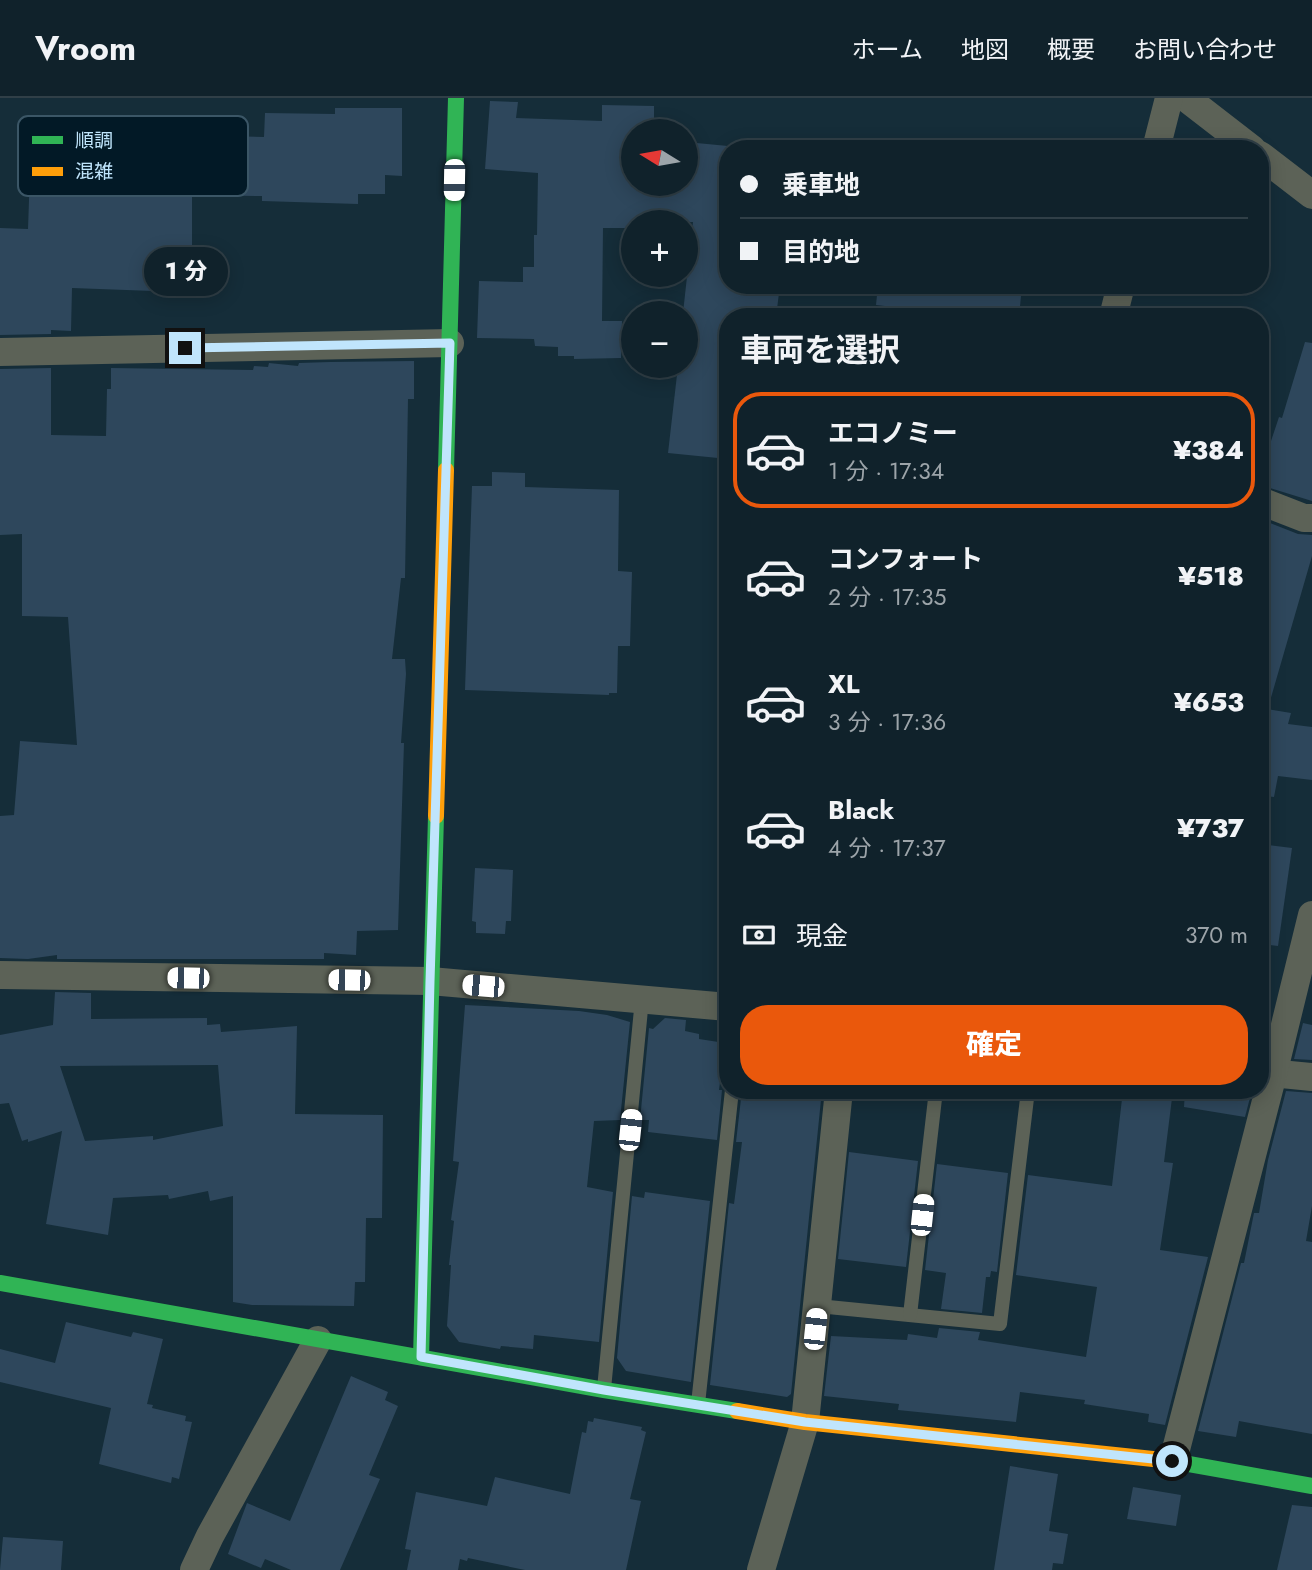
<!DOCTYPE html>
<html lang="ja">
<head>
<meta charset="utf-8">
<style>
	body { margin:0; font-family:Jost,"Noto Sans JP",sans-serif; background:#192a33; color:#f1f3f6; height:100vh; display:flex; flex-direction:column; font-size:26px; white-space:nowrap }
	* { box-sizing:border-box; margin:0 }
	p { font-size:23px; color:#9ca4a9 }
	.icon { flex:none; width:38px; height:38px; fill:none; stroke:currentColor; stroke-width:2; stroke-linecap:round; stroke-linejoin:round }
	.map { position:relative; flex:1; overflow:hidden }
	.side { position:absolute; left:719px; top:210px; width:550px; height:791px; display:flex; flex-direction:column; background:#10222b; border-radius:28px; box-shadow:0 4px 18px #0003,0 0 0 2px #303f47 }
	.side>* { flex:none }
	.hud { position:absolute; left:719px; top:42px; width:550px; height:154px; border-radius:28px; box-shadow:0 4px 18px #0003,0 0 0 2px #303f47; display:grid; align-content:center; height:154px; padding:0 21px; background:#10222b }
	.needle { width:46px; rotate:281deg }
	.fabs { position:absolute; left:621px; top:21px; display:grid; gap:14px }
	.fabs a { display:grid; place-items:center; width:77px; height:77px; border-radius:50%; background:#10222b; box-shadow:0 4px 18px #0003,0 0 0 2px #303f47; font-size:35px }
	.end { position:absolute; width:32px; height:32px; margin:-16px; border:9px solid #c0e5fc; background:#111; box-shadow:0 0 0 4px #111 }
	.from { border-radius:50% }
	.bubble { position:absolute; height:49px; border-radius:24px; background:#10222b; box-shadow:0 4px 18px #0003,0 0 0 2px #303f47; font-size:23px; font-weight:800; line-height:49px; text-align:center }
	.car { position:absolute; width:21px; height:42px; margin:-21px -10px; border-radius:9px; box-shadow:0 0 5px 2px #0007; background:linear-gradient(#fff 24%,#345 0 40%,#fff 0 76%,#345 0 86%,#fff 0) }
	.hud b { display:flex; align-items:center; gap:24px; height:66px; font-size:26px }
	.hud b+b { border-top:2px solid #303f47 }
	.hud i { width:18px; height:18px; background:#f1f3f6 }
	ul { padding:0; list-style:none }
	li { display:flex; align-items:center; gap:21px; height:116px; margin:0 14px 10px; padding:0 7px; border:4px solid transparent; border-radius:28px }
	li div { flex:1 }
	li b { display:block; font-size:26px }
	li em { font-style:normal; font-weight:800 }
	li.on { border-color:#ea580c }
	li>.icon { width:63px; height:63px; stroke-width:1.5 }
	h2 { padding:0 21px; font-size:32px; line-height:84px }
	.pay { display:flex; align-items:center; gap:18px; height:77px; padding:0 21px; font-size:26px }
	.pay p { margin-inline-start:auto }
	.action { display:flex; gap:14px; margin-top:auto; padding:14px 21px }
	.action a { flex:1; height:80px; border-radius:28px; background:#ea580c; color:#fff; font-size:28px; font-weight:800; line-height:80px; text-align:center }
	header { display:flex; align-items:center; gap:42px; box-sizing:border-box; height:98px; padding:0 35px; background:#10222b; border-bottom:2px solid #303f47 }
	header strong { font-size:33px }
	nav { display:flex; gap:38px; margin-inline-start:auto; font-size:24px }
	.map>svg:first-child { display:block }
	.building { fill:#2e475c; fill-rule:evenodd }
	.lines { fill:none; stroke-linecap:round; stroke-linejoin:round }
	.lane { stroke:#5c6257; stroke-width:14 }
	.street { stroke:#5c6257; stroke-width:28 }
	.fast { stroke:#30b455; stroke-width:16 }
	.slow { stroke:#ff9f0a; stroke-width:16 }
	.route { stroke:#c0e5fc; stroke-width:9 }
	.key { fill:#021926; stroke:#3b5666; stroke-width:2 }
	.key-label { font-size:19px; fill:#c0e5fc }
</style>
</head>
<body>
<header>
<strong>Vroom</strong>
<nav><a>ホーム</a><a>地図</a><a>概要</a><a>お問い合わせ</a></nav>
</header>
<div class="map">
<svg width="1312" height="1472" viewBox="0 0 1312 1472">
	<rect width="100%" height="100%" fill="#152d39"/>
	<g class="building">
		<polygon points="490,3 518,4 516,20 602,23 602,7 654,8 654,33 634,33 634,86 686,86 686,44 728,48 728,187 780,187 776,219 728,219 728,361 668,355 678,268 686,268 686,215 683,215 693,124 634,124 634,130 603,130 602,223 622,223 621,260 574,261 574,258 558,258 558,249 535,248 534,241 477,240 479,183 523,184 523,169 534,169 534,137 537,137 538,75 485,71"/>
		<polygon points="335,10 402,10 402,78 385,77 385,96 358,96 358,106 262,103 262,98 192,97 192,157 154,157 153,193 72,190 71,233 51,232 51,236 0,237 0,130 28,131 31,44 88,46 89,27 141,29 140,36 264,39 265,15 335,16"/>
		<polygon points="878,187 1022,187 1019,219 980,219 876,207"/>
		<polygon points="1305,244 1312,245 1312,403 1260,387 1260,356 1266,358 1279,319 1282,320"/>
		<polygon points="414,263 414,301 408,301 405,480 401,480 392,561 405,561 406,576 401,645 404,645 398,832 357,833 356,857 324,855 324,861 57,861 57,857 28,861 0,860 0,718 14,717 20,643 77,647 68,519 22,518 22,436 0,437 0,271 51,270 51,337 106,338 107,291 111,291 111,270 253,272 254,268 268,269 269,265 298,268 299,265 330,264"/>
		<polygon points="492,374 525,375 525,389 619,392 618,473 632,474 630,548 618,548 617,595 609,595 609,597 465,592 472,388 492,388"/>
		<polygon points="1260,421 1298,436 1312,437 1312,458 1268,610 1260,609"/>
		<polygon points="1260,610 1291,615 1288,626 1312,629 1312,682 1278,678 1274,699 1260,697"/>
		<polygon points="1260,746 1292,750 1278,848 1260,846"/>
		<polygon points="475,770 513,772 511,823 506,823 505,836 476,835 476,824 472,823"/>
		<path d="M55 894 91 895V921L207 920V927L220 926 221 934 297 928 295 1016 383 1017 382 1120H366L365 1184H355L354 1208 252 1207 233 1204V1098L210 1103 208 1093 169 1101 168 1097 113 1100 108 1137 46 1126 62 1033 28 1044V1041L22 1043 9 1005 0 1006V937L53 927ZM218 967 223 1028 153 1042V1038L85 1043 60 968Z"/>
		<polygon points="465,907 579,913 607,917 630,924 620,1022 594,1023 587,1089 613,1094 599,1244 534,1237 533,1251 501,1248 500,1251 459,1244 447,1228 451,1167 449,1167 454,1123 451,1122 459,1064 453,1063"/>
		<polygon points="665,920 686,922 685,933 699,936 699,941 725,945 719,992 722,992 717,1042 648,1034 649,1022 640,1022 649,930 653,931"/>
		<polygon points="1303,925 1312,927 1312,962 1294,961"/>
		<polygon points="742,992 822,992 791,1296 787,1299 710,1287 729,1105 734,1106 742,1044 736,1044"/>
		<polygon points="1123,992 1173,992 1164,1064 1173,1065 1160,1152 1208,1159 1165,1327 1148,1324 1149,1316 1084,1306 1085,1302 1020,1294 1016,1324 898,1312 899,1306 824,1298 831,1238 907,1242 908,1236 937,1240 939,1230 980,1234 978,1242 1086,1259 1097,1189 1016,1177 1028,1077 1112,1088"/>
		<polygon points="1185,992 1252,992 1245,1019 1184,1009"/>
		<polygon points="1286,993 1312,995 1312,1108 1306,1143 1312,1144 1312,1336 1239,1323 1236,1339 1198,1333 1241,1165 1244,1165 1254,1115 1259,1115 1268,1062"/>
		<polygon points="849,1054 918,1063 906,1169 838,1161"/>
		<polygon points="937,1066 1008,1075 997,1174 991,1173 990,1179 986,1179 982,1215 941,1211 946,1175 925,1172"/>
		<polygon points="645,1094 710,1103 691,1284 626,1273 617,1260 632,1098 644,1100"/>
		<polygon points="66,1224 131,1239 133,1234 163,1241 147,1306 153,1307 152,1310 186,1318 185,1323 192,1324 179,1381 172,1379 171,1385 99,1366 111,1310 0,1284 0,1251 55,1265"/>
		<polygon points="351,1278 388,1294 385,1302 398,1308 369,1377 380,1381 340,1472 291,1472 265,1461 261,1470 228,1456 247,1405 290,1423"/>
		<polygon points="594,1320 642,1329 641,1332 646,1334 630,1401 641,1403 626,1472 525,1472 468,1460 467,1463 460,1461 458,1472 407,1472 411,1452 405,1451 416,1394 487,1408 495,1379 570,1396 582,1334 586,1335 588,1323 593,1324"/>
		<polygon points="1010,1368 1058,1376 1049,1433 1068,1436 1063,1466 1053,1465 1052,1472 994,1472"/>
		<polygon points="1133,1389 1181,1397 1176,1428 1127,1421"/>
		<polygon points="1292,1407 1312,1409 1312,1472 1277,1472"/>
		<polygon points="3,1439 63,1443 61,1472 0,1472"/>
	</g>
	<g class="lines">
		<g class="lane">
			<polyline points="818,1208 1000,1226 1028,992"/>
			<polyline points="910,1217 936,992"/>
			<polyline points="604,1291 642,901"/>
			<polyline points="698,1306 732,992"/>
		</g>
		<g class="street">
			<polyline points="1186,0 1252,51"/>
			<polyline points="1156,51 1169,0"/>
			<polyline points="1260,57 1312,97"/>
			<polyline points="1113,219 1121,187"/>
			<polyline points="0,254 450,245"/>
			<polyline points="1260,403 1304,420 1312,420"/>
			<polyline points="0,877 430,883 728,909"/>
			<polyline points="1260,974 1312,979"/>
			<polyline points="1173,1363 1273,976 1312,817"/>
			<polyline points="194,1472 210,1438 318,1242"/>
			<polyline points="761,1472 805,1324 839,992"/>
		</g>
		<g class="fast">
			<polyline points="446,372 456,0"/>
			<polyline points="0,1185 604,1292 737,1313"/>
			<polyline points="421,1259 436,718"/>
			<polyline points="1172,1363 1312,1388"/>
		</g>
		<g class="slow">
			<polyline points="436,718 446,372"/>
			<polyline points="737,1313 805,1324 1172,1363"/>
		</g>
	</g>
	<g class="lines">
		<polyline class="route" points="185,250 450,245 430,883 421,1259 604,1292 805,1324 1172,1363"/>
	</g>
	<rect x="18" y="18" width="230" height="80" rx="10" class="key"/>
	<rect x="32" y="38" width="31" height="8" fill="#30b455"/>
	<rect x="32" y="69" width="31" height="9" fill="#ff9f0a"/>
	<g class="key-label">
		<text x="75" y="49">順調</text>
		<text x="75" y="80">混雑</text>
	</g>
</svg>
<div class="fabs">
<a><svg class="needle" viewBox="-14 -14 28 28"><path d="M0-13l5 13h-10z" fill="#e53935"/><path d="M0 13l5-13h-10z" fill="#9ca4a9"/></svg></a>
<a>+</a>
<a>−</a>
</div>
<i class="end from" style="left:1172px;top:1363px"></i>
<i class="end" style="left:185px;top:250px"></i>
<div class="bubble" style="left:144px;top:149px;width:84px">1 分</div>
<i class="car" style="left:454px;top:82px;rotate:181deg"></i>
<i class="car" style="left:188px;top:880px;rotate:271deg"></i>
<i class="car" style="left:349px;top:882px;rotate:271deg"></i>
<i class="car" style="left:483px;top:888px;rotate:275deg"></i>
<i class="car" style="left:630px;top:1032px;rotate:6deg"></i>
<i class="car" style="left:922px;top:1117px;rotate:6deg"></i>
<i class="car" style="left:815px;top:1231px;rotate:6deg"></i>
<div class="hud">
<b><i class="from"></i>乗車地</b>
<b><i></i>目的地</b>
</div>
<section class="side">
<h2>車両を選択</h2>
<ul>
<li class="on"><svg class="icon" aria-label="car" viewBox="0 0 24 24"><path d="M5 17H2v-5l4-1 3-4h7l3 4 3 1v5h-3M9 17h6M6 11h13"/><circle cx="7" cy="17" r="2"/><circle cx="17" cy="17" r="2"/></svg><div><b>エコノミー</b><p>1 分 · 17:34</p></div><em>¥384</em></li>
<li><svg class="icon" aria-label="car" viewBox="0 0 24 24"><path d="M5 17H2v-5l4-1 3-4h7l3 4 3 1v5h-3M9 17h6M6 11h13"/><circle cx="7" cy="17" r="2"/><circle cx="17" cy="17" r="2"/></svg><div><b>コンフォート</b><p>2 分 · 17:35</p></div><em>¥518</em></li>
<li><svg class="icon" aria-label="car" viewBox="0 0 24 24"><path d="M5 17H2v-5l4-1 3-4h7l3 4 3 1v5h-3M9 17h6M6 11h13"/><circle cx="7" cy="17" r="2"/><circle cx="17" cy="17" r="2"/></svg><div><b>XL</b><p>3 分 · 17:36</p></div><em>¥653</em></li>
<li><svg class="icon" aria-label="car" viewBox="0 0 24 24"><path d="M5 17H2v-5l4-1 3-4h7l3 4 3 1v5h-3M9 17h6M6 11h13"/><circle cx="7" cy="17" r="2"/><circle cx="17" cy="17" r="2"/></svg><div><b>Black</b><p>4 分 · 17:37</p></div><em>¥737</em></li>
</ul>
<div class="pay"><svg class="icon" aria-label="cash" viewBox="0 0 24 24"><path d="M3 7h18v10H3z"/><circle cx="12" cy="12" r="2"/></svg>現金<p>370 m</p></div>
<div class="action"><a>確定</a></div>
</section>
</div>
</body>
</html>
